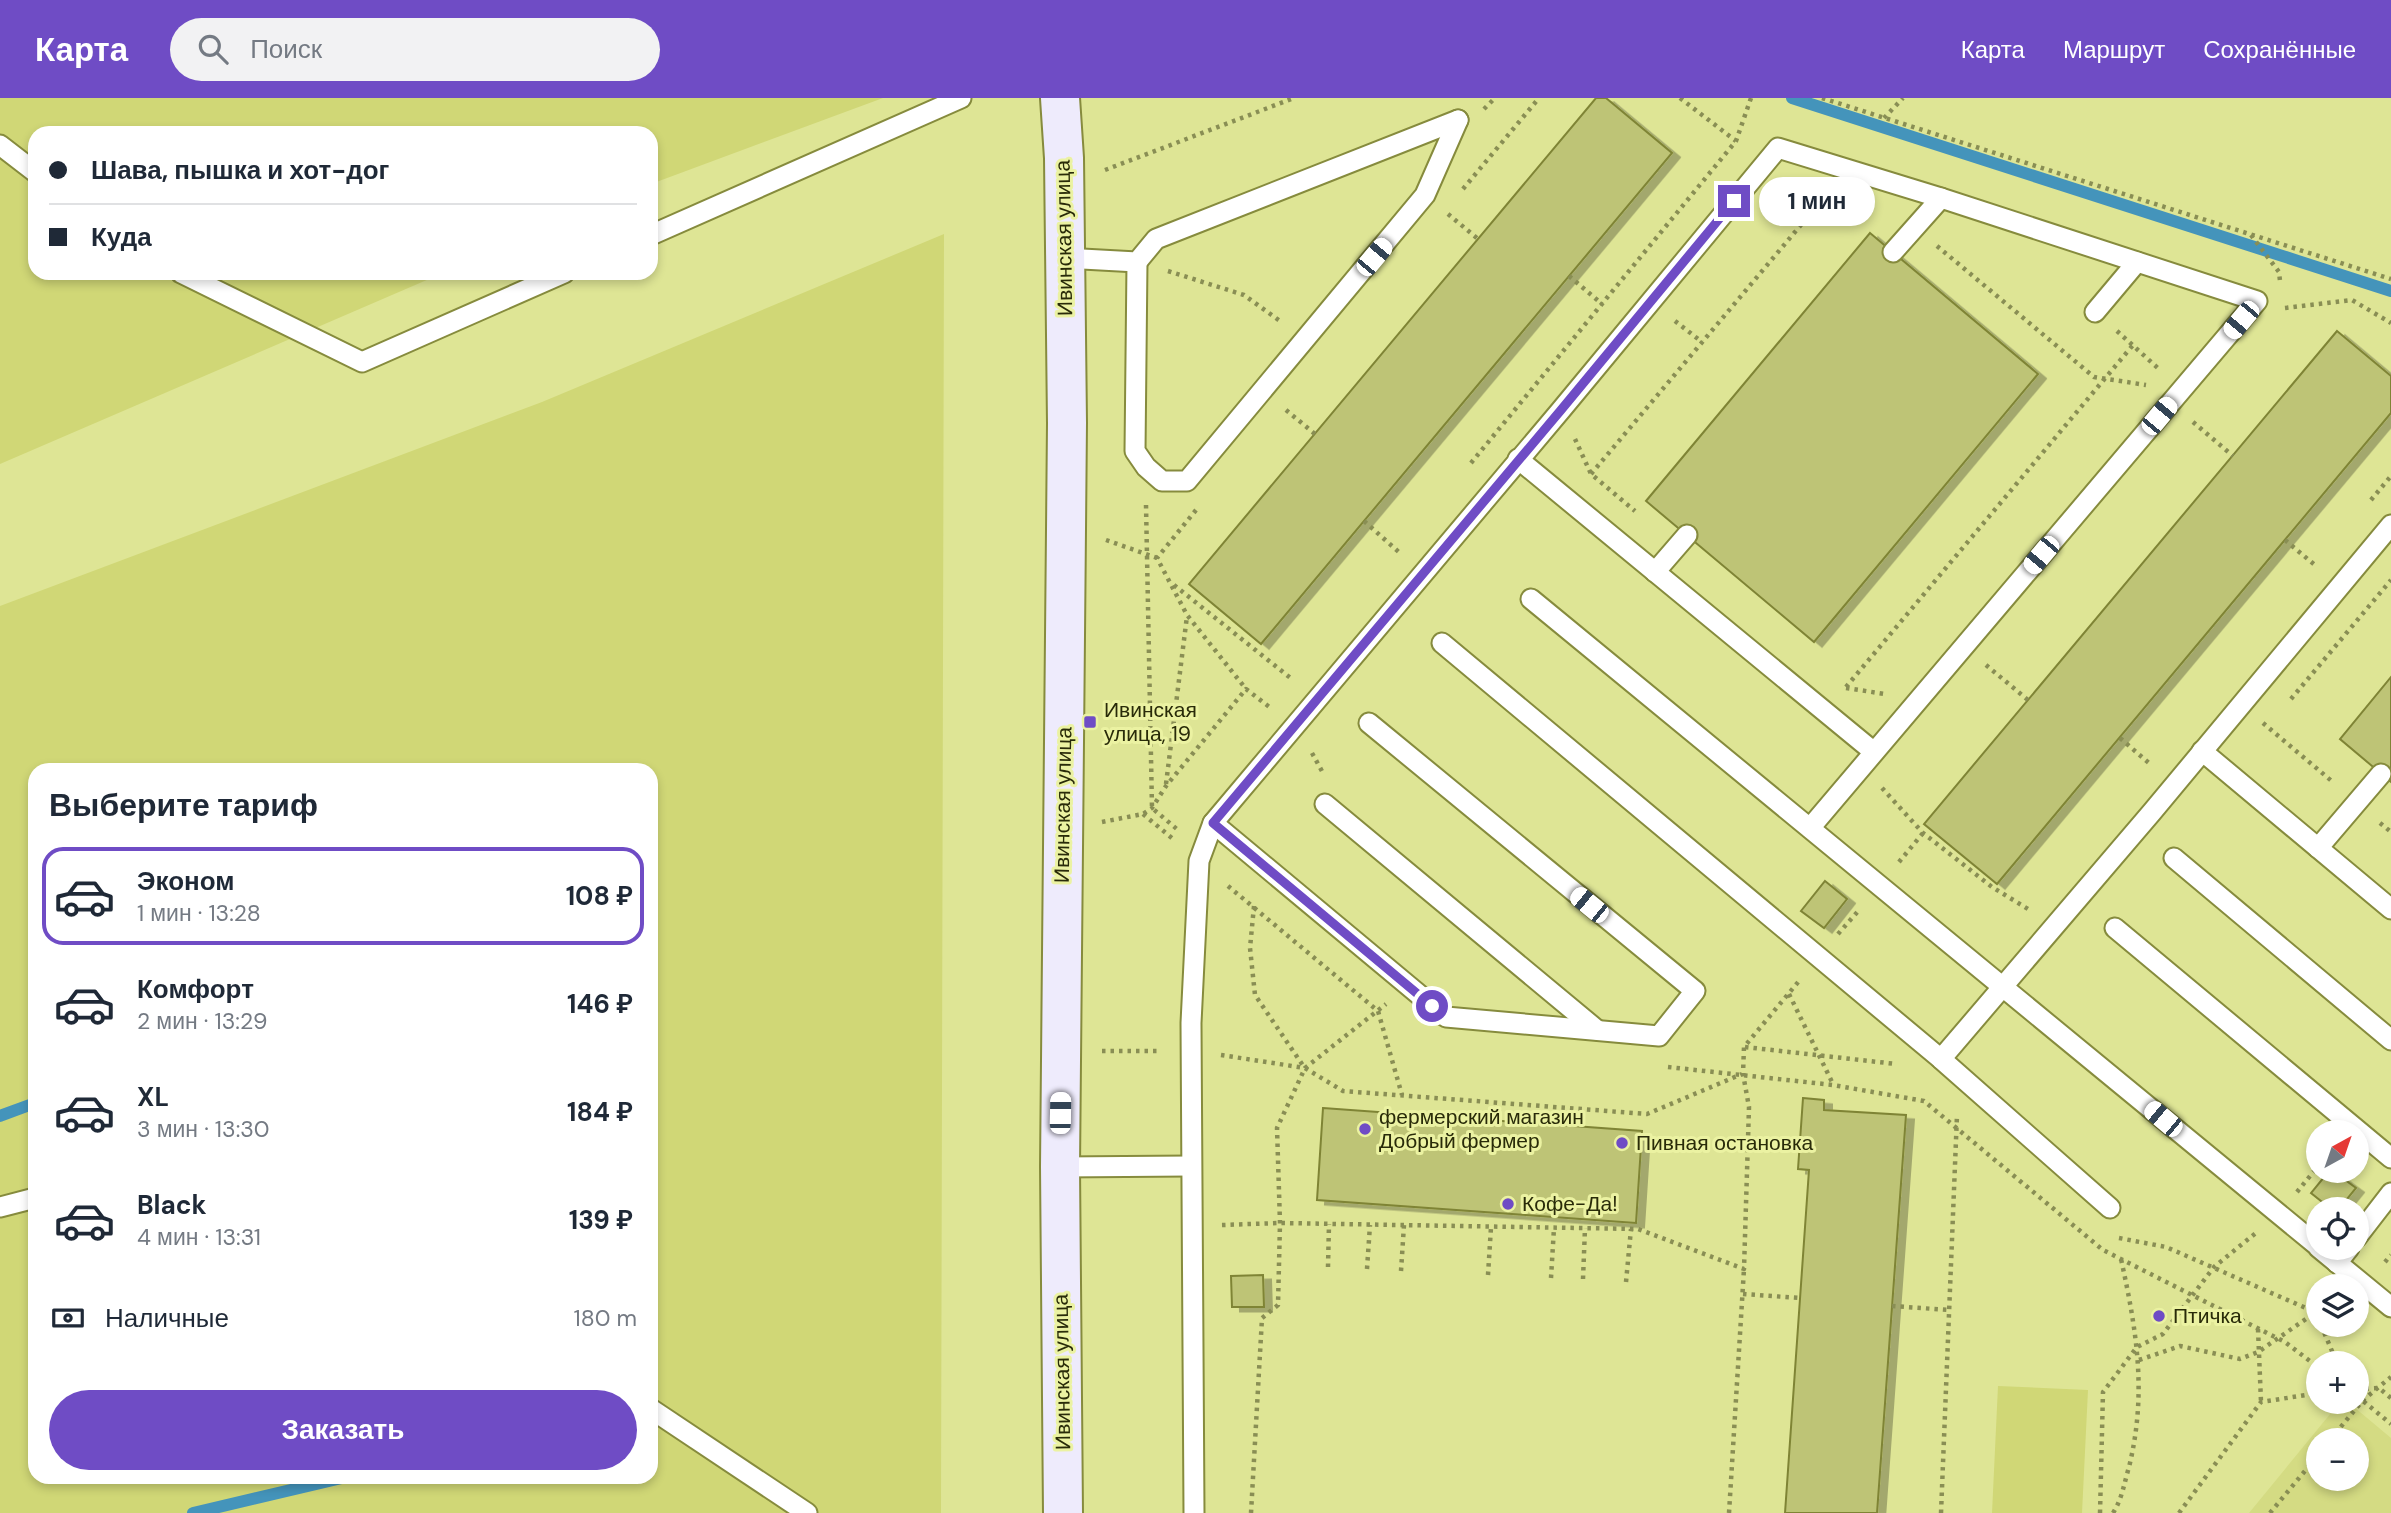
<!DOCTYPE html>
<html lang="ru">
<head>
<meta charset="utf-8">
<style>
	body { margin:0; font-family:"DM Sans",sans-serif; background:#f2f2f3; color:#1f2937; height:100vh; display:flex; flex-direction:column; font-size:26px; white-space:nowrap }
	* { box-sizing:border-box; margin:0 }
	p { font-size:23px; color:#747a83 }
	.icon { flex:none; width:38px; height:38px; fill:none; stroke:currentColor; stroke-width:2; stroke-linecap:round; stroke-linejoin:round }
	.map { position:relative; flex:1; overflow:hidden }
	.drawer { position:absolute; left:28px; top:665px; width:630px; height:721px; display:flex; flex-direction:column; background:#fff; border-radius:21px; box-shadow:0 4px 10px #0003 }
	.drawer>* { flex:none }
	.banner { position:absolute; left:28px; top:28px; width:630px; height:154px; border-radius:21px; box-shadow:0 4px 10px #0003; display:grid; align-content:center; height:154px; padding:0 21px; background:#fff }
	.needle { width:46px; rotate:40deg }
	.buttons { position:absolute; left:2306px; top:1022px; display:grid; gap:14px }
	.buttons a { display:grid; place-items:center; width:63px; height:63px; border-radius:50%; background:#fff; box-shadow:0 4px 10px #0003; font-size:35px }
	.end { position:absolute; width:32px; height:32px; margin:-16px; border:9px solid #6f4cc5; background:#fff; box-shadow:0 0 0 4px #fff }
	.from { border-radius:50% }
	.bubble { position:absolute; height:49px; border-radius:24px; background:#fff; box-shadow:0 4px 10px #0003; font-size:23px; font-weight:700; line-height:49px; text-align:center }
	.car { position:absolute; width:21px; height:42px; margin:-21px -10px; border-radius:9px; box-shadow:0 0 5px 2px #0007; background:linear-gradient(#fff 24%,#345 0 40%,#fff 0 76%,#345 0 86%,#fff 0) }
	.banner b { display:flex; align-items:center; gap:24px; height:66px; font-size:26px }
	.banner b+b { border-top:2px solid #e0e1e3 }
	.banner i { width:18px; height:18px; background:#1f2937 }
	ul { padding:0; list-style:none }
	li { display:flex; align-items:center; gap:21px; height:98px; margin:0 14px 10px; padding:0 7px; border:4px solid transparent; border-radius:21px }
	li div { flex:1 }
	li b { display:block; font-size:26px }
	li em { font-style:normal; font-weight:700 }
	li.active { border-color:#6f4cc5 }
	li>.icon { width:63px; height:63px; stroke-width:1.5 }
	h2 { padding:0 21px; font-size:32px; line-height:84px }
	.pay { display:flex; align-items:center; gap:18px; height:77px; padding:0 21px; font-size:26px }
	.pay p { margin-inline-start:auto }
	.primary-button { display:flex; gap:14px; margin-top:auto; padding:14px 21px }
	.primary-button a { flex:1; height:80px; border-radius:42px; background:#6f4cc5; color:#fff; font-size:28px; font-weight:700; line-height:80px; text-align:center }
	header { display:flex; align-items:center; gap:42px; box-sizing:border-box; height:98px; padding:0 35px; background:#6f4cc5; color:#fff }
	header strong { font-size:33px }
	nav { display:flex; gap:38px; margin-inline-start:auto; font-size:24px }
	.search { width:490px; height:63px; background:#f2f2f3; display:flex; align-items:center; gap:18px; box-sizing:border-box; padding:0 24px; border-radius:38px; color:#747a83; font-size:26px }
	.map>svg:first-child { display:block }
	.built { fill:#d4db83; fill-rule:evenodd }
	.green { fill:#d0d776; fill-rule:evenodd }
	.lines { fill:none; stroke-linecap:round; stroke-linejoin:round }
	.stream { stroke:#4494bb; stroke-width:12 }
	.building { fill:#bec476; stroke:#7f8436; stroke-width:2; filter:url(#shadow) }
	.lane-casing { stroke:#868b3d; stroke-width:23 }
	.secondary-casing { stroke:#868b3d; stroke-width:42 }
	.path { stroke:#898e54; stroke-width:4.5; stroke-dasharray:3.5 5; stroke-linecap:butt }
	.lane { stroke:#fff; stroke-width:19 }
	.secondary { stroke:#eeebfc; stroke-width:38 }
	.route { stroke:#6f4cc5; stroke-width:9 }
	.poi-dot { fill:#6f4cc5; stroke:#ebf2a2; stroke-width:2.5 }
	.labels { text-anchor:middle; dominant-baseline:central; stroke-width:6; stroke-linejoin:round; paint-order:stroke }
	.street-label { font-size:21px; fill:#292b09; stroke:#ebf2a2 }
	.poi-label { font-size:21px; fill:#292b09; stroke:#ebf2a2; text-anchor:start }
</style>
</head>
<body>
<header>
<strong>Карта</strong>
<div class="search"><svg class="icon" aria-label="search" viewBox="0 0 24 24"><circle cx="10" cy="10" r="6"/><path d="M15 15l6 6"/></svg>Поиск</div>
<nav><a>Карта</a><a>Маршрут</a><a>Сохранённые</a></nav>
</header>
<div class="map">
<svg width="2391" height="1415" viewBox="0 0 2391 1415">
	<defs>
		<filter id="shadow"><feDropShadow dx="8" dy="4.5" stdDeviation="0" flood-color="#0004"/></filter>
	</defs>
	<rect width="100%" height="100%" fill="#dee595"/>
	<path class="built" d="M2340 1304H2348L2391 1340V1415H2249ZM2319 1342H2357V1381H2319Z"/>
	<g class="green">
		<polygon points="0,0 883,0 651,86 651,35 35,35 35,175 443,175 0,366"/>
		<path d="M944 136 941 1415H0V508L542 304ZM35 672H651V1379H35Z"/>
		<polygon points="1998,1288 2088,1292 2082,1415 1992,1415"/>
	</g>
	<g class="lines">
		<g class="stream">
			<polyline points="1792,0 2391,193"/>
			<polyline points="0,1018 35,1005"/>
			<polyline points="193,1415 346,1379"/>
		</g>
	</g>
	<g class="building">
		<polygon points="1596,0 1606,0 1672,55 1261,546 1189,486"/>
		<polygon points="1870,135 2038,276 1814,544 1646,403"/>
		<polygon points="2337,233 2391,278 2391,315 1997,786 1924,726"/>
		<polygon points="2391,579 2391,684 2340,641"/>
		<polygon points="1825,783 1847,801 1824,830 1801,813"/>
		<polygon points="1803,1000 1824,1002 1824,1012 1906,1017 1877,1415 1785,1415 1809,1072 1798,1071"/>
		<polygon points="1323,1010 1642,1033 1636,1125 1317,1102"/>
		<polygon points="2329,1073 2333,1073 2356,1090 2339,1111 2331,1111 2311,1095"/>
		<polygon points="1263,1177 1264,1209 1232,1209 1231,1178"/>
	</g>
	<g class="lines">
		<g class="lane-casing">
			<g id="lane">
				<polyline points="0,47 35,74"/>
				<polyline points="651,137 961,0"/>
				<polyline points="1893,154 1941,100"/>
				<polyline points="1064,160 1137,164 1156,141 1458,22"/>
				<polyline points="1137,164 1135,353 1146,369 1162,383 1187,383 1425,97 1458,22"/>
				<polyline points="181,175 362,264 564,175"/>
				<polyline points="2095,214 2137,164"/>
				<polyline points="1518,361 1874,654"/>
				<polyline points="1655,474 1687,437"/>
				<polyline points="1531,501 2319,1149"/>
				<polyline points="1442,545 1941,961 2110,1110"/>
				<polyline points="2202,653 2391,811"/>
				<polyline points="1325,706 1597,932"/>
				<polyline points="1213,725 1446,919 1659,938 1695,893 1369,625"/>
				<polyline points="2318,750 2381,676"/>
				<polyline points="2174,760 2391,942"/>
				<polyline points="2115,830 2391,1060"/>
				<polyline points="1941,961 2152,714 2391,427"/>
				<polyline points="1060,1069 1190,1068"/>
				<polyline points="0,1109 35,1100"/>
				<polyline points="2357,1139 2391,1095"/>
				<polyline points="2319,1150 2391,1209"/>
				<polyline points="2337,1165 2349,1150"/>
				<polyline points="651,1311 807,1415"/>
				<polyline points="1194,1415 1191,925 1199,763 1213,725 1561,312 1778,50 1941,100 2257,203 1810,730"/>
			</g>
		</g>
		<g class="secondary-casing">
			<polyline id="secondary" points="1060,0 1064,60 1067,325 1060,1069 1063,1415"/>
		</g>
		<g class="path">
			<polyline points="1680,0 1736,43"/>
			<polyline points="1822,0 2391,181"/>
			<polyline points="1484,11 1495,0"/>
			<polyline points="1884,20 1903,0"/>
			<polyline points="1105,72 1294,0"/>
			<polyline points="1463,91 1539,0"/>
			<polyline points="1448,116 1478,141"/>
			<polyline points="2251,137 2279,174 2280,183"/>
			<polyline points="1937,148 2094,279 2146,287"/>
			<polyline points="1168,173 1244,197 1280,223"/>
			<polyline points="1569,178 1602,206"/>
			<polyline points="2285,210 2352,202 2391,225"/>
			<polyline points="1675,223 1702,244"/>
			<polyline points="2117,233 2160,272"/>
			<polyline points="1286,312 1315,336"/>
			<polyline points="2193,324 2233,358"/>
			<polyline points="1575,341 1591,376 1635,413"/>
			<polyline points="1471,365 1736,43 1751,0"/>
			<polyline points="1591,376 1827,96"/>
			<polyline points="2371,402 2391,378"/>
			<polyline points="1146,407 1152,710 1178,732"/>
			<polyline points="1196,412 1157,460 1187,517 1246,591"/>
			<polyline points="1364,423 1401,456"/>
			<polyline points="1106,442 1157,460"/>
			<polyline points="2285,442 2316,468"/>
			<polyline points="1174,487 1293,582"/>
			<polyline points="1986,567 2028,602"/>
			<polyline points="1846,589 2133,247"/>
			<polyline points="1846,590 1885,596"/>
			<polyline points="2291,601 2391,482"/>
			<polyline points="2263,625 2334,685"/>
			<polyline points="2120,640 2150,666"/>
			<polyline points="1312,655 1323,675"/>
			<polyline points="1166,686 1187,518"/>
			<polyline points="1882,690 1923,735 1992,789 2028,811"/>
			<polyline points="1143,716 1173,741"/>
			<polyline points="1102,724 1143,716 1152,710 1166,688 1246,591 1272,611"/>
			<polyline points="2380,725 2391,734"/>
			<polyline points="1899,764 1923,735"/>
			<polyline points="1228,788 1378,913 1402,997"/>
			<polyline points="1254,808 1250,850 1255,897 1304,969"/>
			<polyline points="1838,836 1860,811"/>
			<polyline points="1789,896 1833,986"/>
			<polyline points="1745,949 1896,966"/>
			<polyline points="1102,953 1160,953"/>
			<polyline points="1221,957 1305,970 1343,993 1647,1016 1742,976"/>
			<polyline points="1668,969 1833,987 1924,1003 2103,1152 2285,1244 2319,1270"/>
			<polyline points="2297,1094 2319,1067"/>
			<polyline points="1222,1127 1280,1125 1638,1131 1744,1171 1749,1009 1743,976 1744,949 1799,883"/>
			<polyline points="2119,1140 2166,1149 2315,1214 2319,1222"/>
			<polyline points="2385,1164 2391,1157"/>
			<polyline points="1328,1169 1329,1126"/>
			<polyline points="1367,1171 1370,1127"/>
			<polyline points="1401,1173 1404,1127"/>
			<polyline points="1488,1177 1491,1129"/>
			<polyline points="1551,1180 1554,1130"/>
			<polyline points="1583,1181 1585,1130"/>
			<polyline points="1626,1184 1631,1131"/>
			<polyline points="1743,1196 1800,1200"/>
			<polyline points="1892,1208 1949,1212"/>
			<polyline points="2321,1227 2337,1265"/>
			<polyline points="2258,1231 2261,1304"/>
			<polyline points="2139,1262 2180,1248 2240,1261 2258,1254 2319,1212"/>
			<polyline points="2357,1291 2379,1290 2391,1300"/>
			<polyline points="2357,1298 2391,1326"/>
			<polyline points="2330,1342 2363,1302 2391,1279"/>
			<polyline points="1251,1415 1262,1220 1278,1207 1280,1125 1277,1030 1305,970 1386,906"/>
			<polyline points="1729,1415 1744,1171"/>
			<polyline points="1941,1415 1957,1017"/>
			<polyline points="2100,1415 2103,1294 2137,1249 2163,1236 2214,1169 2257,1134"/>
			<path d="M2113 1415C2122 1401 2124 1386 2129 1369 2147 1296 2137 1234 2121 1161"/>
			<polyline points="2179,1415 2261,1304 2319,1295"/>
			<polyline points="2270,1415 2319,1356"/>
		</g>
		<use href="#lane" class="lane"/>
		<use href="#secondary" class="secondary"/>
	</g>
	<g class="lines">
		<polyline class="route" points="1432,908 1213,725 1561,312 1734,103"/>
	</g>
	<g class="poi-dot">
		<rect x="1083" y="617" width="14" height="14" rx="3.5"/>
		<circle cx="1365" cy="1031" r="7"/>
		<circle cx="1622" cy="1045" r="7"/>
		<circle cx="1508" cy="1106" r="7"/>
		<circle cx="2159" cy="1218" r="7"/>
	</g>
	<g class="labels">
		<g class="street-label">
			<text transform="translate(1064 140) rotate(-91)">Ивинская улица</text>
			<text transform="translate(1063 707) rotate(-89)">Ивинская улица</text>
			<text transform="translate(1062 1274) rotate(-91)">Ивинская улица</text>
		</g>
		<g class="poi-label">
			<text x="1104" y="612">Ивинская<tspan x="1104" dy="24">улица, 19</tspan></text>
			<text x="1379" y="1019">фермерский магазин<tspan x="1379" dy="24">Добрый фермер</tspan></text>
			<text x="1636" y="1045">Пивная остановка</text>
			<text x="1522" y="1106">Кофе-Да!</text>
			<text x="2173" y="1218">Птичка</text>
		</g>
	</g>
</svg>
<div class="buttons">
<a><svg class="needle" viewBox="-14 -14 28 28"><path d="M0-13l5 13h-10z" fill="#e53935"/><path d="M0 13l5-13h-10z" fill="#747a83"/></svg></a>
<a><svg class="icon" aria-label="locate" viewBox="0 0 24 24"><circle cx="12" cy="12" r="6"/><path d="M12 2v4M12 18v4M2 12h4M18 12h4"/></svg></a>
<a><svg class="icon" aria-label="layers" viewBox="0 0 24 24"><path d="M12 4l9 5-9 5-9-5zM3 14l9 5 9-5"/></svg></a>
<a>+</a>
<a>−</a>
</div>
<i class="end from" style="left:1432px;top:908px"></i>
<i class="end" style="left:1734px;top:103px"></i>
<div class="bubble" style="left:1759px;top:79px;width:116px">1 мин</div>
<i class="car" style="left:1374px;top:159px;rotate:40deg"></i>
<i class="car" style="left:2241px;top:222px;rotate:220deg"></i>
<i class="car" style="left:2159px;top:318px;rotate:40deg"></i>
<i class="car" style="left:2041px;top:457px;rotate:220deg"></i>
<i class="car" style="left:1589px;top:807px;rotate:309deg"></i>
<i class="car" style="left:1060px;top:1015px;rotate:1deg"></i>
<i class="car" style="left:2163px;top:1021px;rotate:310deg"></i>
<div class="banner">
<b><i class="from"></i>Шава, пышка и хот-дог</b>
<b><i></i>Куда</b>
</div>
<section class="drawer">
<h2>Выберите тариф</h2>
<ul>
<li class="active"><svg class="icon" aria-label="car" viewBox="0 0 24 24"><path d="M5 17H2v-5l4-1 3-4h7l3 4 3 1v5h-3M9 17h6M6 11h13"/><circle cx="7" cy="17" r="2"/><circle cx="17" cy="17" r="2"/></svg><div><b>Эконом</b><p>1 мин · 13:28</p></div><em>108 ₽</em></li>
<li><svg class="icon" aria-label="car" viewBox="0 0 24 24"><path d="M5 17H2v-5l4-1 3-4h7l3 4 3 1v5h-3M9 17h6M6 11h13"/><circle cx="7" cy="17" r="2"/><circle cx="17" cy="17" r="2"/></svg><div><b>Комфорт</b><p>2 мин · 13:29</p></div><em>146 ₽</em></li>
<li><svg class="icon" aria-label="car" viewBox="0 0 24 24"><path d="M5 17H2v-5l4-1 3-4h7l3 4 3 1v5h-3M9 17h6M6 11h13"/><circle cx="7" cy="17" r="2"/><circle cx="17" cy="17" r="2"/></svg><div><b>XL</b><p>3 мин · 13:30</p></div><em>184 ₽</em></li>
<li><svg class="icon" aria-label="car" viewBox="0 0 24 24"><path d="M5 17H2v-5l4-1 3-4h7l3 4 3 1v5h-3M9 17h6M6 11h13"/><circle cx="7" cy="17" r="2"/><circle cx="17" cy="17" r="2"/></svg><div><b>Black</b><p>4 мин · 13:31</p></div><em>139 ₽</em></li>
</ul>
<div class="pay"><svg class="icon" aria-label="cash" viewBox="0 0 24 24"><path d="M3 7h18v10H3z"/><circle cx="12" cy="12" r="2"/></svg>Наличные<p>180 m</p></div>
<div class="primary-button"><a>Заказать</a></div>
</section>
</div>
</body>
</html>
